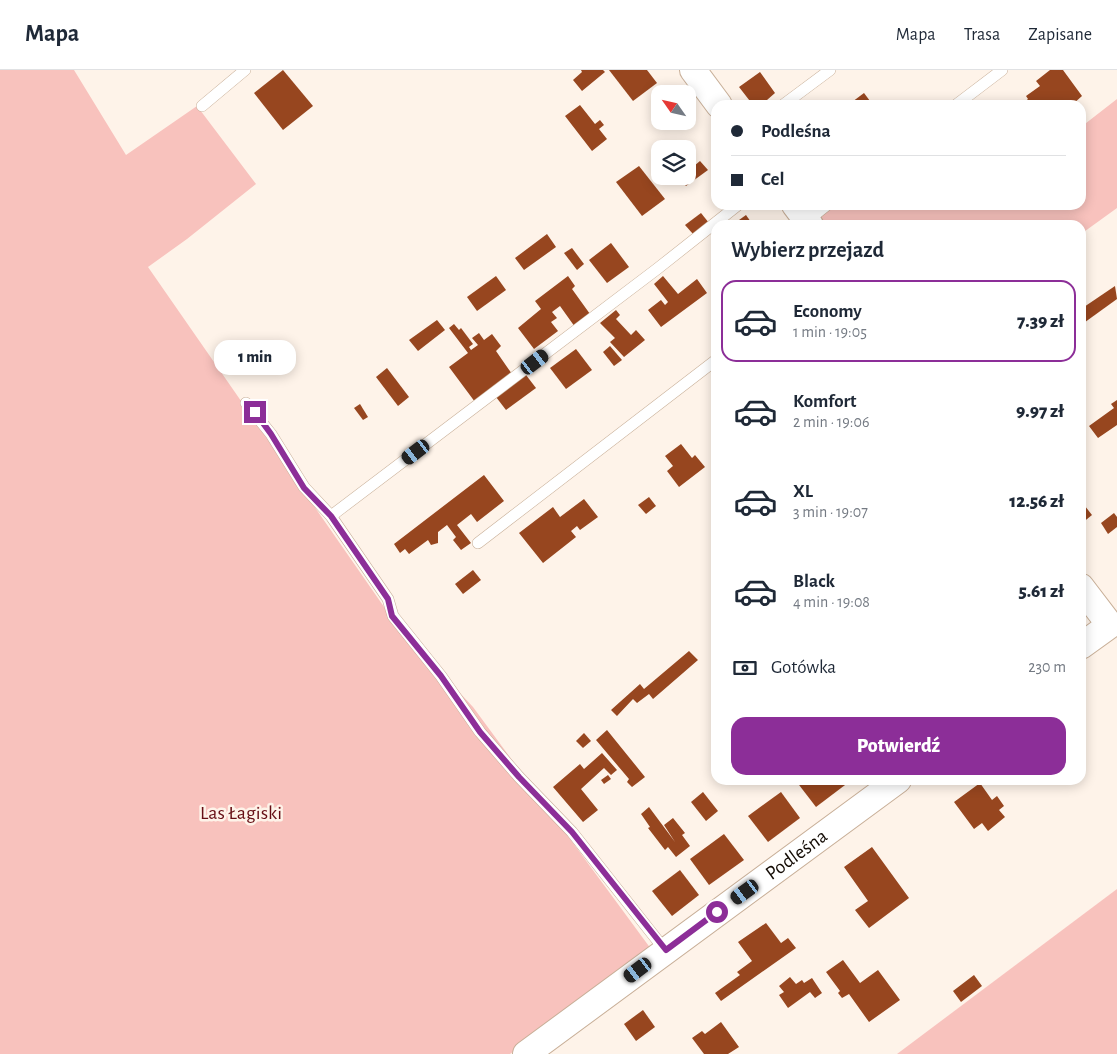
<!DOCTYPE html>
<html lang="pl">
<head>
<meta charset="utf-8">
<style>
	body { margin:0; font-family:"Alegreya Sans",sans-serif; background:#f2f2f3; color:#1f2937; height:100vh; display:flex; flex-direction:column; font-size:19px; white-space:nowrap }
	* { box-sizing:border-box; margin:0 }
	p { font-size:16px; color:#747a83 }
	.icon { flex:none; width:28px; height:28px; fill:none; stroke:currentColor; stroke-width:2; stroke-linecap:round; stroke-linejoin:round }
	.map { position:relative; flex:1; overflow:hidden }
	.panel { position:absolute; left:711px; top:150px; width:375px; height:565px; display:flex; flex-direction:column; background:#fff; border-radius:15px; box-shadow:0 2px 12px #0003 }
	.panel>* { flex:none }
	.banner { position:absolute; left:711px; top:30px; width:375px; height:110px; border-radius:15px; box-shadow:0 2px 12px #0003; display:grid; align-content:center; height:110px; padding:0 20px; background:#fff }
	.needle { width:32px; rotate:304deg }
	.fabs { position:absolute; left:651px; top:15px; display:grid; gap:10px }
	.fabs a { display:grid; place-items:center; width:45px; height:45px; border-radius:10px; background:#fff; box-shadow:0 2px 12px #0003; font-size:25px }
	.end { position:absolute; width:22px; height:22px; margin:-11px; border:6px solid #8c2e98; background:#fff; box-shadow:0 0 0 2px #fff }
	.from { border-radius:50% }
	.bubble { position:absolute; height:35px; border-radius:15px; background:#fff; box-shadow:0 2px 12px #0003; font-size:16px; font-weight:800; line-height:35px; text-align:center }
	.car { position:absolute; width:15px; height:30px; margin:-15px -8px; border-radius:6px; box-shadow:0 0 4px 1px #0007; background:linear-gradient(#222 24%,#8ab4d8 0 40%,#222 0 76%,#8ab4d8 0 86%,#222 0) }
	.banner b { display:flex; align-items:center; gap:18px; height:48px; font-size:19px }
	.banner b+b { border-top:1px solid #e0e1e3 }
	.banner i { width:12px; height:12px; background:#1f2937 }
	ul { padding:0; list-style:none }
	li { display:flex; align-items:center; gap:15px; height:82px; margin:0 10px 8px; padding:0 10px; border:2px solid transparent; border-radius:15px }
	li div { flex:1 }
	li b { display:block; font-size:19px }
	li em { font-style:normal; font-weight:800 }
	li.selected { border-color:#8c2e98 }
	li>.icon { width:45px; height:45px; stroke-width:1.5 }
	h2 { padding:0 20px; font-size:22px; line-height:60px }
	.pay { display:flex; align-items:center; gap:12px; height:55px; padding:0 20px; font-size:19px }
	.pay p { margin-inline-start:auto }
	.button { display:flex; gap:10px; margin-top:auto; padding:10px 20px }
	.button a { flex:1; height:58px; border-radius:15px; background:#8c2e98; color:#fff; font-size:20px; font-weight:800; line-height:58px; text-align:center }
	header { display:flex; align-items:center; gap:30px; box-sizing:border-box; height:70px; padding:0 25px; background:#fff; border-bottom:1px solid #e0e1e3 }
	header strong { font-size:24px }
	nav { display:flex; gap:28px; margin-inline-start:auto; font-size:18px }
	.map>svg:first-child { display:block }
	.green { fill:#f8c2bd }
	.building { fill:#97461f }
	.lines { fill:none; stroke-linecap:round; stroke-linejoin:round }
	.service-casing { stroke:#c8af98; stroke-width:12 }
	.tertiary-casing { stroke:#c8af98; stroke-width:28 }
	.service { stroke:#fff; stroke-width:11 }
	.tertiary { stroke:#fff; stroke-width:26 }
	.route { stroke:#8c2e98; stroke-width:6 }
	.labels { text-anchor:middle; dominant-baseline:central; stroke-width:5; stroke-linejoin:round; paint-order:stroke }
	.park-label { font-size:20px; fill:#660e14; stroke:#fef3e9 }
	.street-label { font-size:20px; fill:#130b04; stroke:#fef3e9 }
</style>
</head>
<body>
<header>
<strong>Mapa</strong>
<nav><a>Mapa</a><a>Trasa</a><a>Zapisane</a></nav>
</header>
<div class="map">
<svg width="1117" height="984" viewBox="0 0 1117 984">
	<rect width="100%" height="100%" fill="#fef3e9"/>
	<g class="green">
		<polygon points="0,0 74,0 126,85 197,36 256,114 187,169 148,197 398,557 473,637 651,879 510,984 0,984"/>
		<polygon points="1117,29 1117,138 1081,164 1081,155 826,155 811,135 1081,135 1081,57"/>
		<polygon points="1117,819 1117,984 897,984"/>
	</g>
	<g class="building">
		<polygon points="283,0 313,36 283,60 254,23"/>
		<polygon points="581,0 603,0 605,2 582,21 573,10 582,2"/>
		<polygon points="609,0 647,0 657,13 633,31"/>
		<polygon points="1050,0 1063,0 1082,26 1072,35 1021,35 1028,29 1026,26 1040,16 1036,11"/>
		<polygon points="760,2 775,23 767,30 769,32 765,35 753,35 739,17"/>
		<polygon points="864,23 870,31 864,35 853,35 852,32"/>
		<polygon points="580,35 595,54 600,50 604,55 599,59 607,69 592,81 565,46"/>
		<polygon points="700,91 708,100 686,116 679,107 688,106 688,101"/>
		<polygon points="639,96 665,129 642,146 616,112"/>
		<polygon points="701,143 709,153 693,164 685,155"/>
		<polygon points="746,145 753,155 732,155"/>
		<polygon points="547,164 556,177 524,200 515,188"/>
		<polygon points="611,173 629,197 607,213 589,190"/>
		<polygon points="572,178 584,194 577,200 564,183"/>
		<polygon points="496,206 506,220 477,241 467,227"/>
		<polygon points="568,206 575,216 572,219 590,244 575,257 560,236 552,242 557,248 551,252 558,261 534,279 518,258 541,239 535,231"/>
		<polygon points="663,206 678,224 697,209 707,223 661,257 648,240 661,230 665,235 668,232 654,214"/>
		<polygon points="1115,216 1117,229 1081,255 1081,239"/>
		<polygon points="616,240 620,245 616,249 631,265 636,260 645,270 624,287 610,272 615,268 600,253"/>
		<polygon points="437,250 445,260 418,281 409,270"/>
		<polygon points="454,254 459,260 461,258 473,274 469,277 471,280 478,275 472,268 479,263 484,270 492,264 501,276 496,281 512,304 475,332 449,297 468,283 449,258"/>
		<polygon points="610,276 622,290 614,296 603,282"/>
		<polygon points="576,279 592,300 566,319 550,298"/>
		<polygon points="387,298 409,327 398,336 376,307"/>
		<polygon points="526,305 536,318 506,340 496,327"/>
		<polygon points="1117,330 1117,355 1098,368 1089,356 1114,338 1111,334"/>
		<polygon points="360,334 368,347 363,350 354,338"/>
		<polygon points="681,374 692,388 695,385 705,397 679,417 667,401 673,396 665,386"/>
		<polygon points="484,405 504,431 477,452 471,444 457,455 471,473 461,480 453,470 456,467 447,455 438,462 438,473 431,475 428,470 409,484 405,479 400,483 394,474"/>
		<polygon points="649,427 656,436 646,444 638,435"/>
		<polygon points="584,429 598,447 580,460 577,456 571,461 576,467 543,493 519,463 553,437 560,447"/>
		<polygon points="1081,431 1092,445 1081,454"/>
		<polygon points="1114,443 1117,447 1117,457 1108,464 1101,453"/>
		<polygon points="473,500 481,510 463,524 455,514"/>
		<polygon points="689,581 698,590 653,629 649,624 637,633 633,629 617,646 611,640 640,614 644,619"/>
		<polygon points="607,660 645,707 632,717 627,712 629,709 596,670"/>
		<polygon points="584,663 591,671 583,678 576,671"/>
		<polygon points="602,683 617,700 611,705 604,698 581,719 598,740 583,752 553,717 580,694 584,699"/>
		<polygon points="608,705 611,709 604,714 601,710"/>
		<polygon points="798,710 848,710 849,712 816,737 796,711"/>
		<polygon points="980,713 992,730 997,726 1004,736 999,740 1005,747 988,761 982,753 974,759 954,732"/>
		<polygon points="703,722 718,741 706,751 691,732"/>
		<polygon points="781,722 800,748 768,772 748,746"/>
		<polygon points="649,737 675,772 664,755 673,748 685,763 682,765 690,776 676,787 668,777 665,780 648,758 650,757 641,744"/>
		<polygon points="724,764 744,790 709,815 690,789"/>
		<polygon points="872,777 909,828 869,858 855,840 868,831 844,797"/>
		<polygon points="680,800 699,825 672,846 652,821"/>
		<polygon points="766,853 781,873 788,868 796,878 721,931 715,923 740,905 737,902 752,891 738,872"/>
		<polygon points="843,890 860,913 878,900 900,930 869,952 849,924 842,928 838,923 840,921 826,902"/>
		<polygon points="974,905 982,916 961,932 953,921"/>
		<polygon points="790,907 796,914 802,910 804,913 812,908 822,923 815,928 810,922 788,938 779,925 784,922 779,916"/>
		<polygon points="643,940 655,957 636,971 624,954"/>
		<polygon points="721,952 739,977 728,984 704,984 692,968 702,961 705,964"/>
	</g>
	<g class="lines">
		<g class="service-casing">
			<g id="service">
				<polyline points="783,35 830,0"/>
				<polyline points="956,35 1002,0"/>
				<polyline points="202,36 245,0"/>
				<polyline points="807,151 827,135"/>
				<polyline points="246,333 271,364 304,417 331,446 388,529 393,546 441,606 480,662 519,707 572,762 665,880"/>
				<polyline points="331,446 657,199 738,135"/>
				<polyline points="478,473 716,290"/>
			</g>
		</g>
		<g class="tertiary-casing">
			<g id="tertiary">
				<polyline points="693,0 719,35"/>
				<polyline points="795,135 810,155"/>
				<polyline points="1081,517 1110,555 1081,576"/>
				<path id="s1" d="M526 984 898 710"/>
			</g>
		</g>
		<use href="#service" class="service"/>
		<use href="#tertiary" class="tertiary"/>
	</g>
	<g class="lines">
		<polyline class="route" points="255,342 271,364 304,418 331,446 388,529 392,546 441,606 480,662 519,707 572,762 666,880 717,842"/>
	</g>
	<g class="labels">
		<g class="park-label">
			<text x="241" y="743">Las Łagiski</text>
		</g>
		<g class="street-label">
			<text stroke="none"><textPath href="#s1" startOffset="336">Podleśna</textPath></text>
		</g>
	</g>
</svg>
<div class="fabs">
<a><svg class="needle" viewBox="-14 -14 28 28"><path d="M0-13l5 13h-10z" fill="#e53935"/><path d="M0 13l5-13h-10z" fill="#747a83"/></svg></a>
<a><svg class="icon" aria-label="layers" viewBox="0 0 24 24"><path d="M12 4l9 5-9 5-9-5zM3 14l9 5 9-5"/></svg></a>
</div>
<i class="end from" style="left:717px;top:842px"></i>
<i class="end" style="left:255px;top:342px"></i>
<div class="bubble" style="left:214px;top:270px;width:82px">1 min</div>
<i class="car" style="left:535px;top:292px;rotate:53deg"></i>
<i class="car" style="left:416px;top:382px;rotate:233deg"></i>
<i class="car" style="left:745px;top:822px;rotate:234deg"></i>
<i class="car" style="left:638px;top:900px;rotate:233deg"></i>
<div class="banner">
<b><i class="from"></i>Podleśna</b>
<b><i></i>Cel</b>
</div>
<section class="panel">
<h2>Wybierz przejazd</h2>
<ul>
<li class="selected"><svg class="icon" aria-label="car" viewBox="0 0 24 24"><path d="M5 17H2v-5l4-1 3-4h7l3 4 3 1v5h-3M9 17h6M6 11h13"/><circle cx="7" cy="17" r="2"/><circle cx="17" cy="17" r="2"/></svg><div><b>Economy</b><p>1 min · 19:05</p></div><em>7.39 zł</em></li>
<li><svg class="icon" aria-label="car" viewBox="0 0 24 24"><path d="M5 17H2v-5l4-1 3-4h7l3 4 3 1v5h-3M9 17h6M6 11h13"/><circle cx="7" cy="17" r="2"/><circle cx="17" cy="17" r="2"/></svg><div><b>Komfort</b><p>2 min · 19:06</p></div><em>9.97 zł</em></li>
<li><svg class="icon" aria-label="car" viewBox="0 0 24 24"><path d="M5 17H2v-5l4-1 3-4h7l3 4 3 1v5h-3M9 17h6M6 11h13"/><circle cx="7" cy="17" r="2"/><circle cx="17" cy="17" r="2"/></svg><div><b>XL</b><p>3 min · 19:07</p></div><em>12.56 zł</em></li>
<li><svg class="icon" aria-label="car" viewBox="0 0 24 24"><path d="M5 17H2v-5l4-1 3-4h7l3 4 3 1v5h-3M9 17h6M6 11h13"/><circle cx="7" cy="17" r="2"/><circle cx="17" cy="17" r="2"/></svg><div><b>Black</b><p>4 min · 19:08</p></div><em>5.61 zł</em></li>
</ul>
<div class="pay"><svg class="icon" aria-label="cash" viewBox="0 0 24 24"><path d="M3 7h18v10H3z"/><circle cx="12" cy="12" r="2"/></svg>Gotówka<p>230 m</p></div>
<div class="button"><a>Potwierdź</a></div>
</section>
</div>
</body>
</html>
